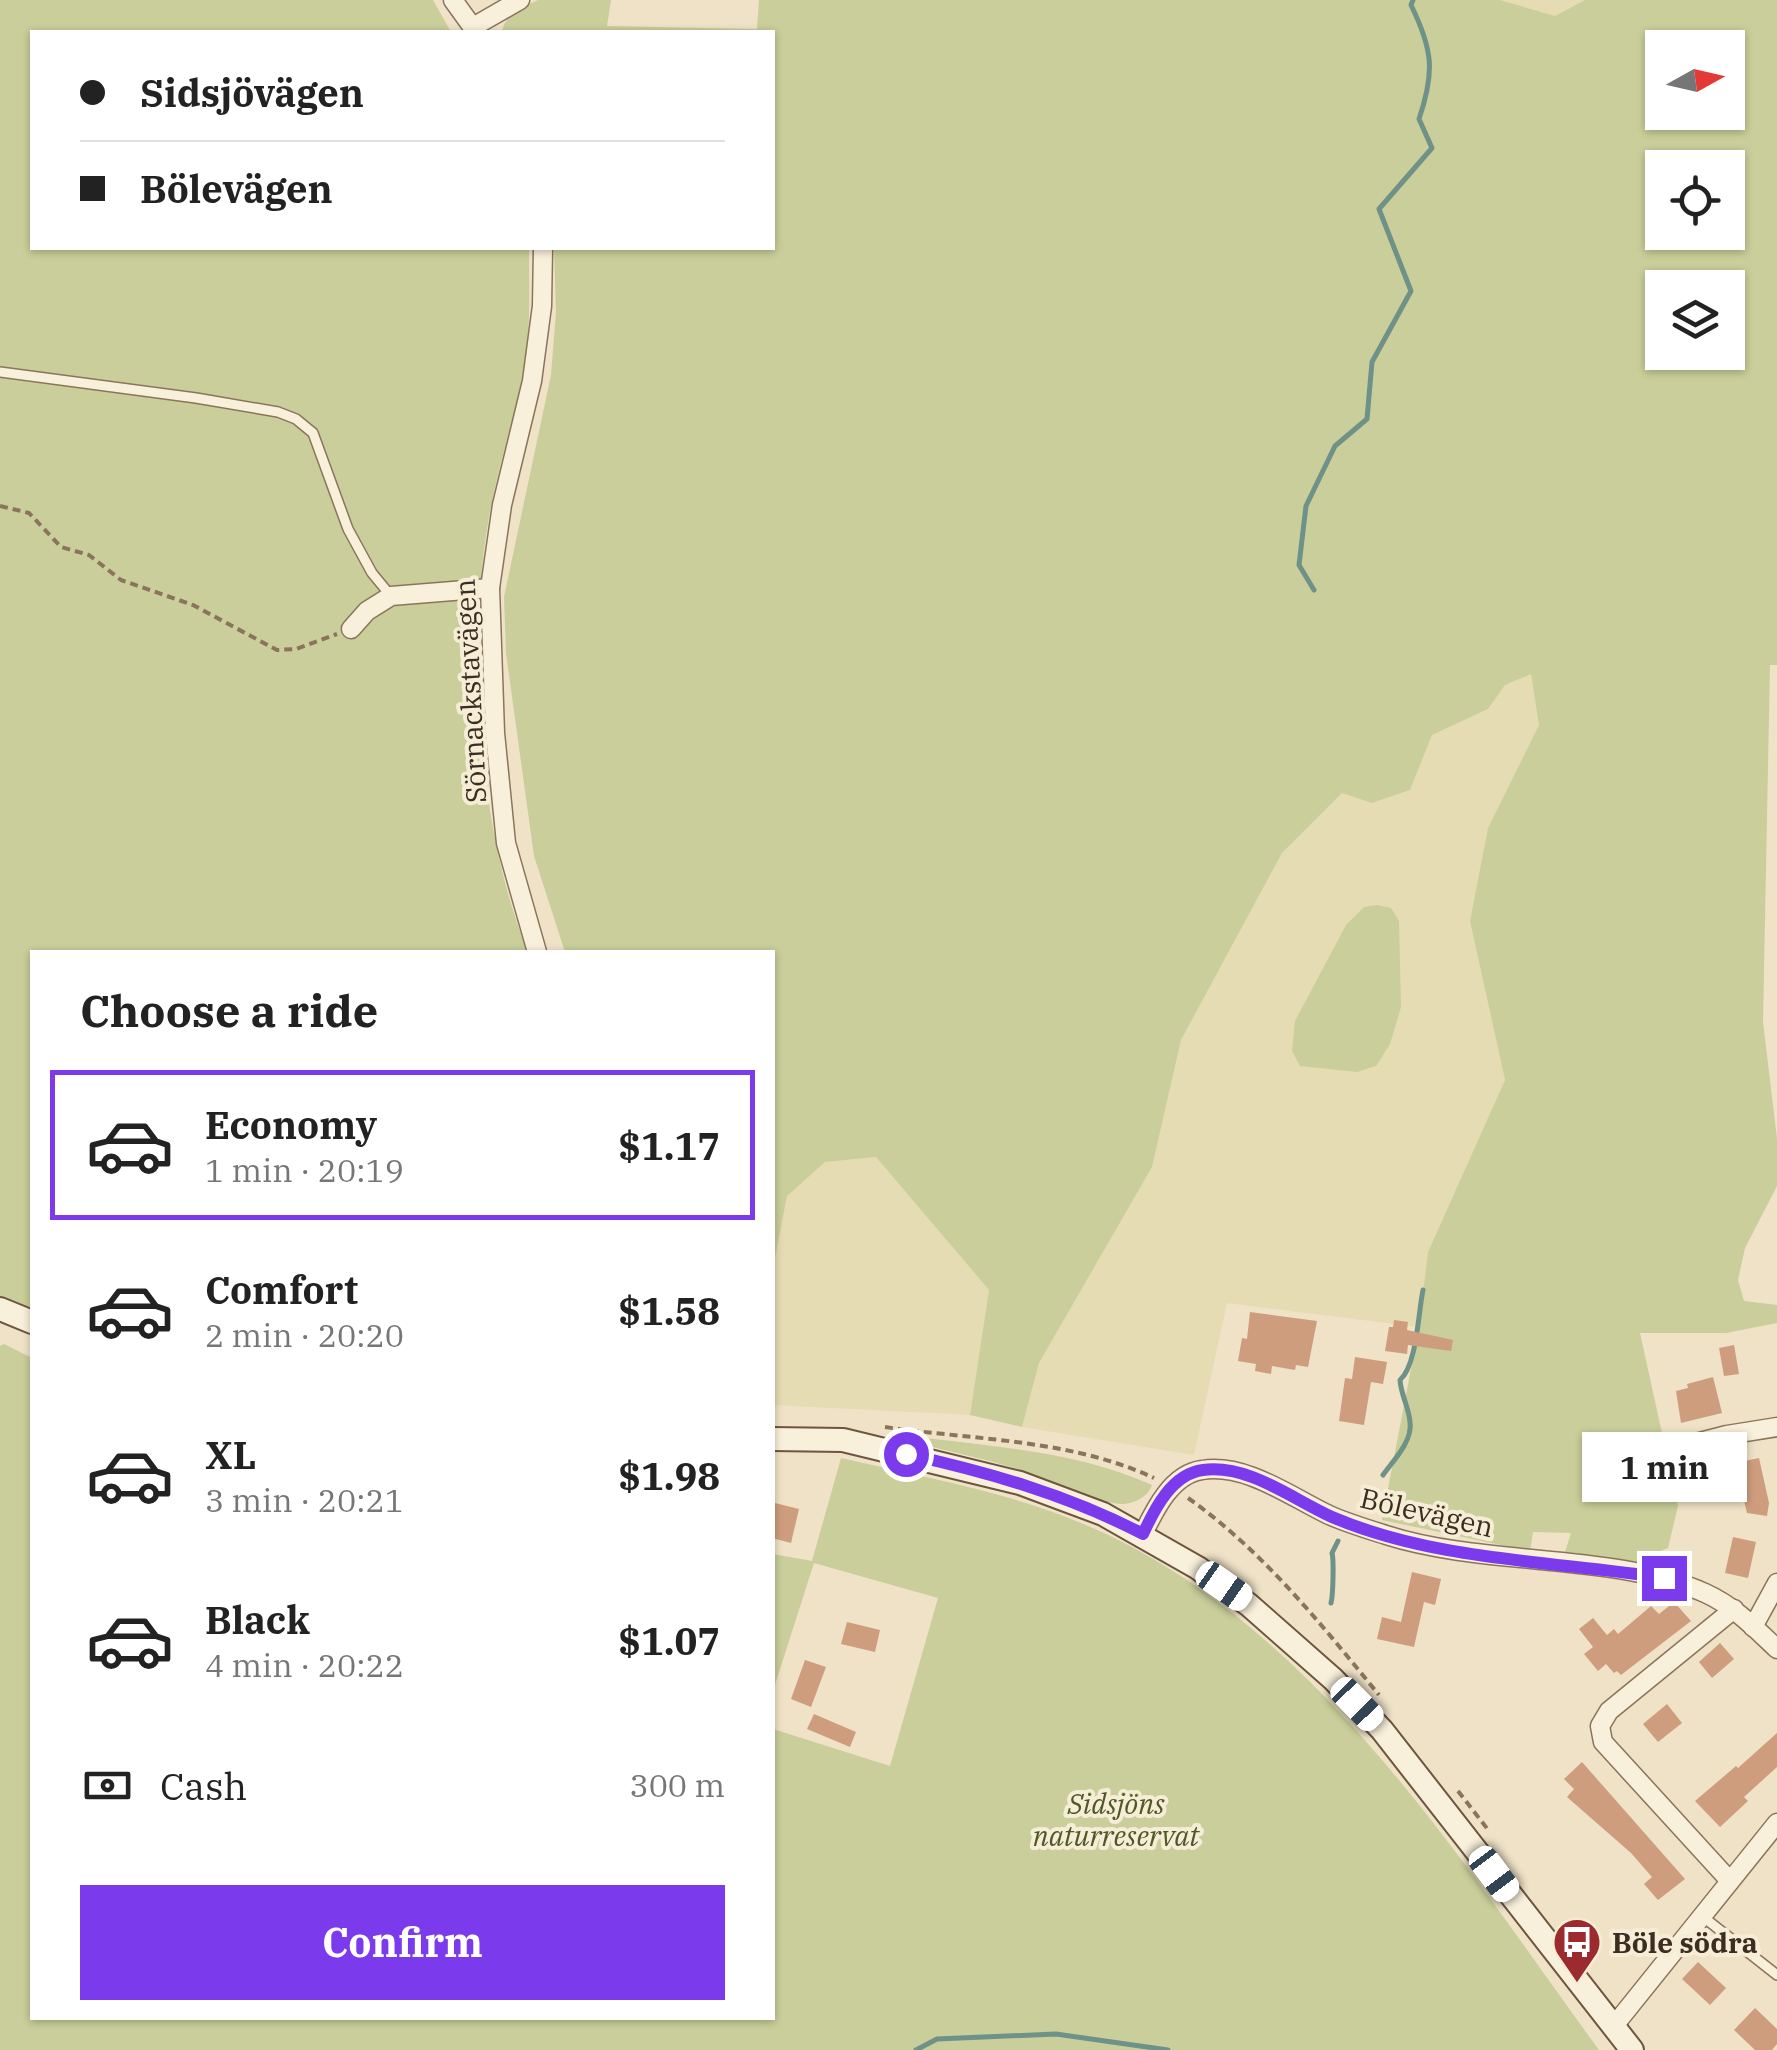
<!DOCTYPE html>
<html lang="en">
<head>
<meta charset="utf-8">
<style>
	body { margin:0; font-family:"IBM Plex Serif",serif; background:#f6f6f6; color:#222; height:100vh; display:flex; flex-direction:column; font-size:38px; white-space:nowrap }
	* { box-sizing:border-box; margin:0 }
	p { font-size:32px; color:#767676 }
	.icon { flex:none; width:55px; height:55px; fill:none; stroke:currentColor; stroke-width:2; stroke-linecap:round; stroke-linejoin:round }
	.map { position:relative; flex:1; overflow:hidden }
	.sheet { position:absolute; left:30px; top:950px; width:745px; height:1070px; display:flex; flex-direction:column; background:#fff; border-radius:0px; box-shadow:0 2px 8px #0004 }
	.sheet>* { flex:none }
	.top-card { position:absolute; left:30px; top:30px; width:745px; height:220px; border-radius:0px; box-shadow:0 2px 8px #0004; display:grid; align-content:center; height:220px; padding:0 50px; background:#fff }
	.needle { width:65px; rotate:82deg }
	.fabs { position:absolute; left:1645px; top:30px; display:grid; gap:20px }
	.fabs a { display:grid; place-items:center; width:100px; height:100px; border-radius:0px; background:#fff; box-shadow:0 2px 8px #0004; font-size:50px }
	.end { position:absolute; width:45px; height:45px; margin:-22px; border:12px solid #7c3aed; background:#fff; box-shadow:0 0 0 5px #fff }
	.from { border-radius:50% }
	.bubble { position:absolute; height:70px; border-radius:0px; background:#fff; box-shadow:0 2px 8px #0004; font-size:32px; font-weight:800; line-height:70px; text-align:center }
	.car { position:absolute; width:30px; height:60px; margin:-30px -15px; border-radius:12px; box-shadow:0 0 8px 2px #0007; background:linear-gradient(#fff 24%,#345 0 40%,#fff 0 76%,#345 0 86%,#fff 0) }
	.top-card b { display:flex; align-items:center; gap:35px; height:95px; font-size:38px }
	.top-card b+b { border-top:2px solid #e0e0e0 }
	.top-card i { width:25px; height:25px; background:#222 }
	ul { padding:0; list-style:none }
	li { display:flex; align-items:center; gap:30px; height:150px; margin:0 20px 15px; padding:0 30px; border:5px solid transparent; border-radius:0px }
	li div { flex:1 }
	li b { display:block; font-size:38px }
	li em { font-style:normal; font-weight:800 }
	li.active { border-color:#7c3aed }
	li>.icon { width:90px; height:90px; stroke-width:1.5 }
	h2 { padding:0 50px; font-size:45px; line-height:120px }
	.pay { display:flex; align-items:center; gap:25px; height:110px; padding:0 50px; font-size:38px }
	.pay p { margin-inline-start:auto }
	.cta { display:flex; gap:20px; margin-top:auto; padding:20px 50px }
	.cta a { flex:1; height:115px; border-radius:0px; background:#7c3aed; color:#fff; font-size:40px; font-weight:800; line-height:115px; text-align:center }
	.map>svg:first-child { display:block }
	.farmland { fill:#e5dcb4 }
	.green { fill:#c9ce9a; fill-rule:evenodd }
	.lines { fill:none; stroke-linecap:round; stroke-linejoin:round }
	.stream { stroke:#6e9288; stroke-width:5 }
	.building { fill:#ce9d7d }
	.service-casing { stroke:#8b745c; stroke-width:12 }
	.minor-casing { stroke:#8b745c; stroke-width:21 }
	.secondary-casing { stroke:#6d553f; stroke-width:26 }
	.path { stroke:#8b745c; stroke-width:4; stroke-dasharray:8 5; stroke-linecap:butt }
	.service { stroke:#f9f0db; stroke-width:9 }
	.minor { stroke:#f9f0db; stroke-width:18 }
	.secondary { stroke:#f9f0db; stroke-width:22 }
	.route { stroke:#7c3aed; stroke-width:12 }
	.labels { text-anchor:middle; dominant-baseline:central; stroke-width:8; stroke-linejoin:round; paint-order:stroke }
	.street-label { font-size:28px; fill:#3c2d20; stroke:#f6edd7 }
	.park-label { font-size:28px; font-style:italic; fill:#4d5826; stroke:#f6edd7 }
	.poi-label { font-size:28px; font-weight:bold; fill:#3c2d20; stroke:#f6edd7; text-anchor:start }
</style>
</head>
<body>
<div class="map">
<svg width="1777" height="2050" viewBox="0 0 1777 2050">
	<rect width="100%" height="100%" fill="#efe2c7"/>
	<g class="farmland">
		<polygon points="1500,0 1585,0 1555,16"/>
		<polygon points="1531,673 1539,725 1488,828 1470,921 1505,1080 1428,1252 1419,1327 1227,1303 1194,1455 1022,1427 1039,1363 1152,1167 1181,1040 1282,853 1342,793 1372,803 1410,790 1432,735 1488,709 1505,685"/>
		<polygon points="876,1157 989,1290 970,1415 773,1405 773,1269 787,1196 825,1162"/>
	</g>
	<g class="green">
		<path d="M0 0H433L451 32H32V248H529C529 287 531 330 524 369 514 419 498 467 489 517 466 645 478 831 528 952H32V1308L0 1296Z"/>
		<path d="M538 0H611L607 26 757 29 759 0H1500L1555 16 1585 0H1777V665H1770L1763 1022 1777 1139V1186L1745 1248 1738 1280 1744 1301 1777 1305V1323L1726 1333H1640L1678 1506 1668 1548 1650 1555 1646 1567 1565 1552 1571 1533 1533 1532 1530 1551 1382 1520 1419 1327 1428 1252 1505 1080 1470 921 1488 828 1539 725 1531 674 1505 685 1488 709 1432 735 1410 790 1372 803 1342 793 1282 853 1181 1040 1152 1167 1039 1363 1022 1427 970 1415 989 1290 876 1157 825 1162 787 1196 773 1269 772 952H565L534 856 506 653 504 597 551 375 556 312 554 248H772V32H502C505 13 522 8 538 0ZM1662 48H1728V112H1662ZM1662 168H1728V232H1662ZM1662 288H1728V352H1662Z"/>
		<polygon points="1377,905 1391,908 1399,921 1401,1007 1390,1044 1376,1066 1357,1072 1300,1066 1292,1051 1295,1021 1346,925 1364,907"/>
		<path d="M4 1344 32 1358V2018H772L773 1729 890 1766 938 1598 814 1563 773 1691V1554L812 1561 841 1458C927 1478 1015 1493 1095 1529 1318 1629 1460 1860 1599 2050H0V1346Z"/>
		<path d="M895 1434C981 1446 1073 1449 1152 1485 1148 1497 1134 1504 1121 1504 1091 1502 1060 1483 1032 1474 988 1458 941 1451 896 1437Z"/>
	</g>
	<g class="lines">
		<g class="stream">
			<path d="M1314 590 1299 565 1306 506 1335 446 1367 419 1372 362 1411 291 1379 209 1432 148 1419 119C1435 72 1433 50 1411 5L1413 0"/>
			<path d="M1383 1475C1393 1461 1413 1441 1410 1422 1409 1408 1401 1395 1400 1380 1417 1365 1418 1314 1423 1290"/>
			<path d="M1331 1603C1333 1596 1334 1560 1332 1553L1338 1541"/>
			<polyline points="916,2050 937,2039 1056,2034 1168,2050"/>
		</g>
	</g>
	<g class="building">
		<polygon points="1250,1312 1317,1321 1308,1367 1296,1365 1295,1370 1272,1366 1271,1374 1255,1371 1256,1364 1238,1361 1242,1338 1247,1339"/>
		<polygon points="1394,1320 1408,1322 1407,1330 1453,1340 1451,1351 1408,1345 1407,1354 1385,1351 1389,1327 1393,1327"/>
		<polygon points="1734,1345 1739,1374 1724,1376 1719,1348"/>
		<polygon points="1355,1357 1387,1362 1383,1384 1371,1382 1364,1425 1339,1421 1345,1378 1352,1379"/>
		<polygon points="1713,1377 1722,1413 1681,1423 1676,1391 1688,1388 1687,1384"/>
		<polygon points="1759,1458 1769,1503 1767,1516 1747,1513 1735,1463"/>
		<polygon points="775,1503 799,1509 791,1543 772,1538"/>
		<polygon points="1733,1537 1756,1542 1748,1578 1725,1573"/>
		<polygon points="1412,1572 1441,1579 1435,1605 1424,1602 1414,1647 1377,1639 1382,1617 1401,1622"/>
		<polygon points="1674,1602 1691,1621 1621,1675 1617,1671 1614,1673 1606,1664 1598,1671 1584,1654 1593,1647 1579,1629 1593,1618 1607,1635 1614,1629 1618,1634 1651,1606 1659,1614"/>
		<polygon points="847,1622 880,1630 875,1652 841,1644"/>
		<polygon points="1720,1643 1734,1659 1712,1678 1699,1662"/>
		<polygon points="805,1660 826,1667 811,1707 791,1699"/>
		<polygon points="1667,1704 1682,1723 1658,1742 1643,1724"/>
		<polygon points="814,1714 856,1732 850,1747 807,1729"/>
		<polygon points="1777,1733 1777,1767 1744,1797 1748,1801 1720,1827 1695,1801 1736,1766 1738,1768"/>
		<polygon points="1582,1762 1685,1879 1658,1900 1644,1884 1652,1877 1631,1853 1567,1797 1574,1789 1564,1779"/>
		<polygon points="1698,1962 1726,1988 1710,2005 1682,1979"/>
		<polygon points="1755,2008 1777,2029 1777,2044 1772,2050 1755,2050 1734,2030"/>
	</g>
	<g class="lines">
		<g class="service-casing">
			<g id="service">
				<polyline points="0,372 196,398 278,412 296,419 313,433 348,529 372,573 391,596"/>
				<polyline points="1702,1916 1777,1975"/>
			</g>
		</g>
		<g class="minor-casing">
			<g id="minor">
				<polyline points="453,0 476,32"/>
				<polyline points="473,27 520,0"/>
				<polyline points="351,629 367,611 391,596 490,588"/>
				<polyline points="537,952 506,843 495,733 490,588 502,505 532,381 542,306 543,248"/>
				<polyline points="1669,1450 1727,1435 1777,1427"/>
				<path d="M1143 1534C1155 1509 1172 1474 1202 1470 1246 1463 1291 1497 1329 1515 1347 1523 1367 1529 1386 1535 1486 1567 1613 1552 1705 1593 1734 1606 1755 1628 1777 1649"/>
				<polyline points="1753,1627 1777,1583"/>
				<polyline points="1730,1881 1603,1742 1600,1726 1609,1711 1734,1609"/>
				<polyline points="1613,2027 1777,1823"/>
			</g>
		</g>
		<g class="secondary-casing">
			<g id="secondary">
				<polyline points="0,1309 32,1322"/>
				<polyline points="772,1439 843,1440 1020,1483 1103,1514 1198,1568 1249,1605 1333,1679 1382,1730 1632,2050"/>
			</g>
		</g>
		<g class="path">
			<polyline points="0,506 29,513 61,547 89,555 121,580 193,605 277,650 296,649 337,634"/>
			<path d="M885 1427C974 1440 1071 1439 1154 1478"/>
			<path d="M1188 1498C1263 1551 1321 1624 1379 1695"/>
			<polyline points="1458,1791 1489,1831"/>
		</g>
		<use href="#service" class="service"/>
		<use href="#minor" class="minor"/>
		<use href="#secondary" class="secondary"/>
	</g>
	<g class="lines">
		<path class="route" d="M906 1454C988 1472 1068 1495 1143 1534 1155 1508 1172 1474 1203 1470 1249 1464 1292 1499 1332 1517 1435 1561 1554 1561 1664 1578"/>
	</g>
	<defs>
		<g id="bus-pin" transform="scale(2.5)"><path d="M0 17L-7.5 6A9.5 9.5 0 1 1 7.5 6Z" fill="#9b2b2e" stroke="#f6edd7"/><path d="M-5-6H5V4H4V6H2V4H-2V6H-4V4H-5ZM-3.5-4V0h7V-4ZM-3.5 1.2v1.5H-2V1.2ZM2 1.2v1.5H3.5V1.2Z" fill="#fff"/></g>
	</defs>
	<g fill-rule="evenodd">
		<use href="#bus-pin" x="1577" y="1942"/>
	</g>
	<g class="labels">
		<g class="street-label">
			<text transform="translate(470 691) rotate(-93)">Sörnackstavägen</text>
			<text transform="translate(1427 1512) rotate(13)">Bölevägen</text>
		</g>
		<g class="park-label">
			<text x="1116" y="1803">Sidsjöns<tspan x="1116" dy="32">naturreservat</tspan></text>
		</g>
		<g class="poi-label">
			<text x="1612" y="1942">Böle södra</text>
		</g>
	</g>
</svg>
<div class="fabs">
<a><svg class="needle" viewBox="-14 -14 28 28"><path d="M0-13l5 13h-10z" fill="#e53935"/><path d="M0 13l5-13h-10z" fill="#767676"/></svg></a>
<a><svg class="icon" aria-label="locate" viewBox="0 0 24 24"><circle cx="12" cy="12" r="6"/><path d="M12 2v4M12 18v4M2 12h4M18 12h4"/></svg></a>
<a><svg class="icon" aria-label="layers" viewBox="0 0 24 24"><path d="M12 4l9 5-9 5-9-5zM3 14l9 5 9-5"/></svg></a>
</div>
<i class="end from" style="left:906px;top:1454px"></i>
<i class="end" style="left:1664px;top:1578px"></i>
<div class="bubble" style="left:1582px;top:1432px;width:165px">1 min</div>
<i class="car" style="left:1224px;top:1586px;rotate:125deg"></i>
<i class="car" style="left:1357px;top:1704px;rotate:136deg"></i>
<i class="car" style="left:1494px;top:1874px;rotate:143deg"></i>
<div class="top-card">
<b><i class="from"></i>Sidsjövägen</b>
<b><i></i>Bölevägen</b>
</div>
<section class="sheet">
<h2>Choose a ride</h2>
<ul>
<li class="active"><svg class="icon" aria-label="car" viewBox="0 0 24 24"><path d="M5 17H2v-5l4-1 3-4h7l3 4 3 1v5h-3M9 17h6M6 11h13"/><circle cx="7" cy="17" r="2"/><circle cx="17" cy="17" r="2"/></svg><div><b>Economy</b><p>1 min · 20:19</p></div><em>$1.17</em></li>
<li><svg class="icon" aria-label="car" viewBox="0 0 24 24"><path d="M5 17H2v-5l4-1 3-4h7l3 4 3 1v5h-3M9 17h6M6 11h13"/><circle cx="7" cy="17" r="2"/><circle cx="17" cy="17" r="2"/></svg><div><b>Comfort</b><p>2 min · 20:20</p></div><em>$1.58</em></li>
<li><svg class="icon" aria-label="car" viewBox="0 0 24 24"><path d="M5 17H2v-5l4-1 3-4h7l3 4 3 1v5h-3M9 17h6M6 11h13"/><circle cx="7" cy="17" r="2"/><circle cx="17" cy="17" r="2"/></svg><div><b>XL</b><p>3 min · 20:21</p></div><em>$1.98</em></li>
<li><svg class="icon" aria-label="car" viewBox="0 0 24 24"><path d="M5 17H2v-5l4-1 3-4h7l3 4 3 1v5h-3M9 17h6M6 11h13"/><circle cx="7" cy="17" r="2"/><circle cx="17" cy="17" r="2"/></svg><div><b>Black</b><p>4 min · 20:22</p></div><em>$1.07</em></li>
</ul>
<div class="pay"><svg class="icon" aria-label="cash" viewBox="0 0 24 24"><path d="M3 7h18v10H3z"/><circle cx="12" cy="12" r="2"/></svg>Cash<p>300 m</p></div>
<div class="cta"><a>Confirm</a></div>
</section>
</div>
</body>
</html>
